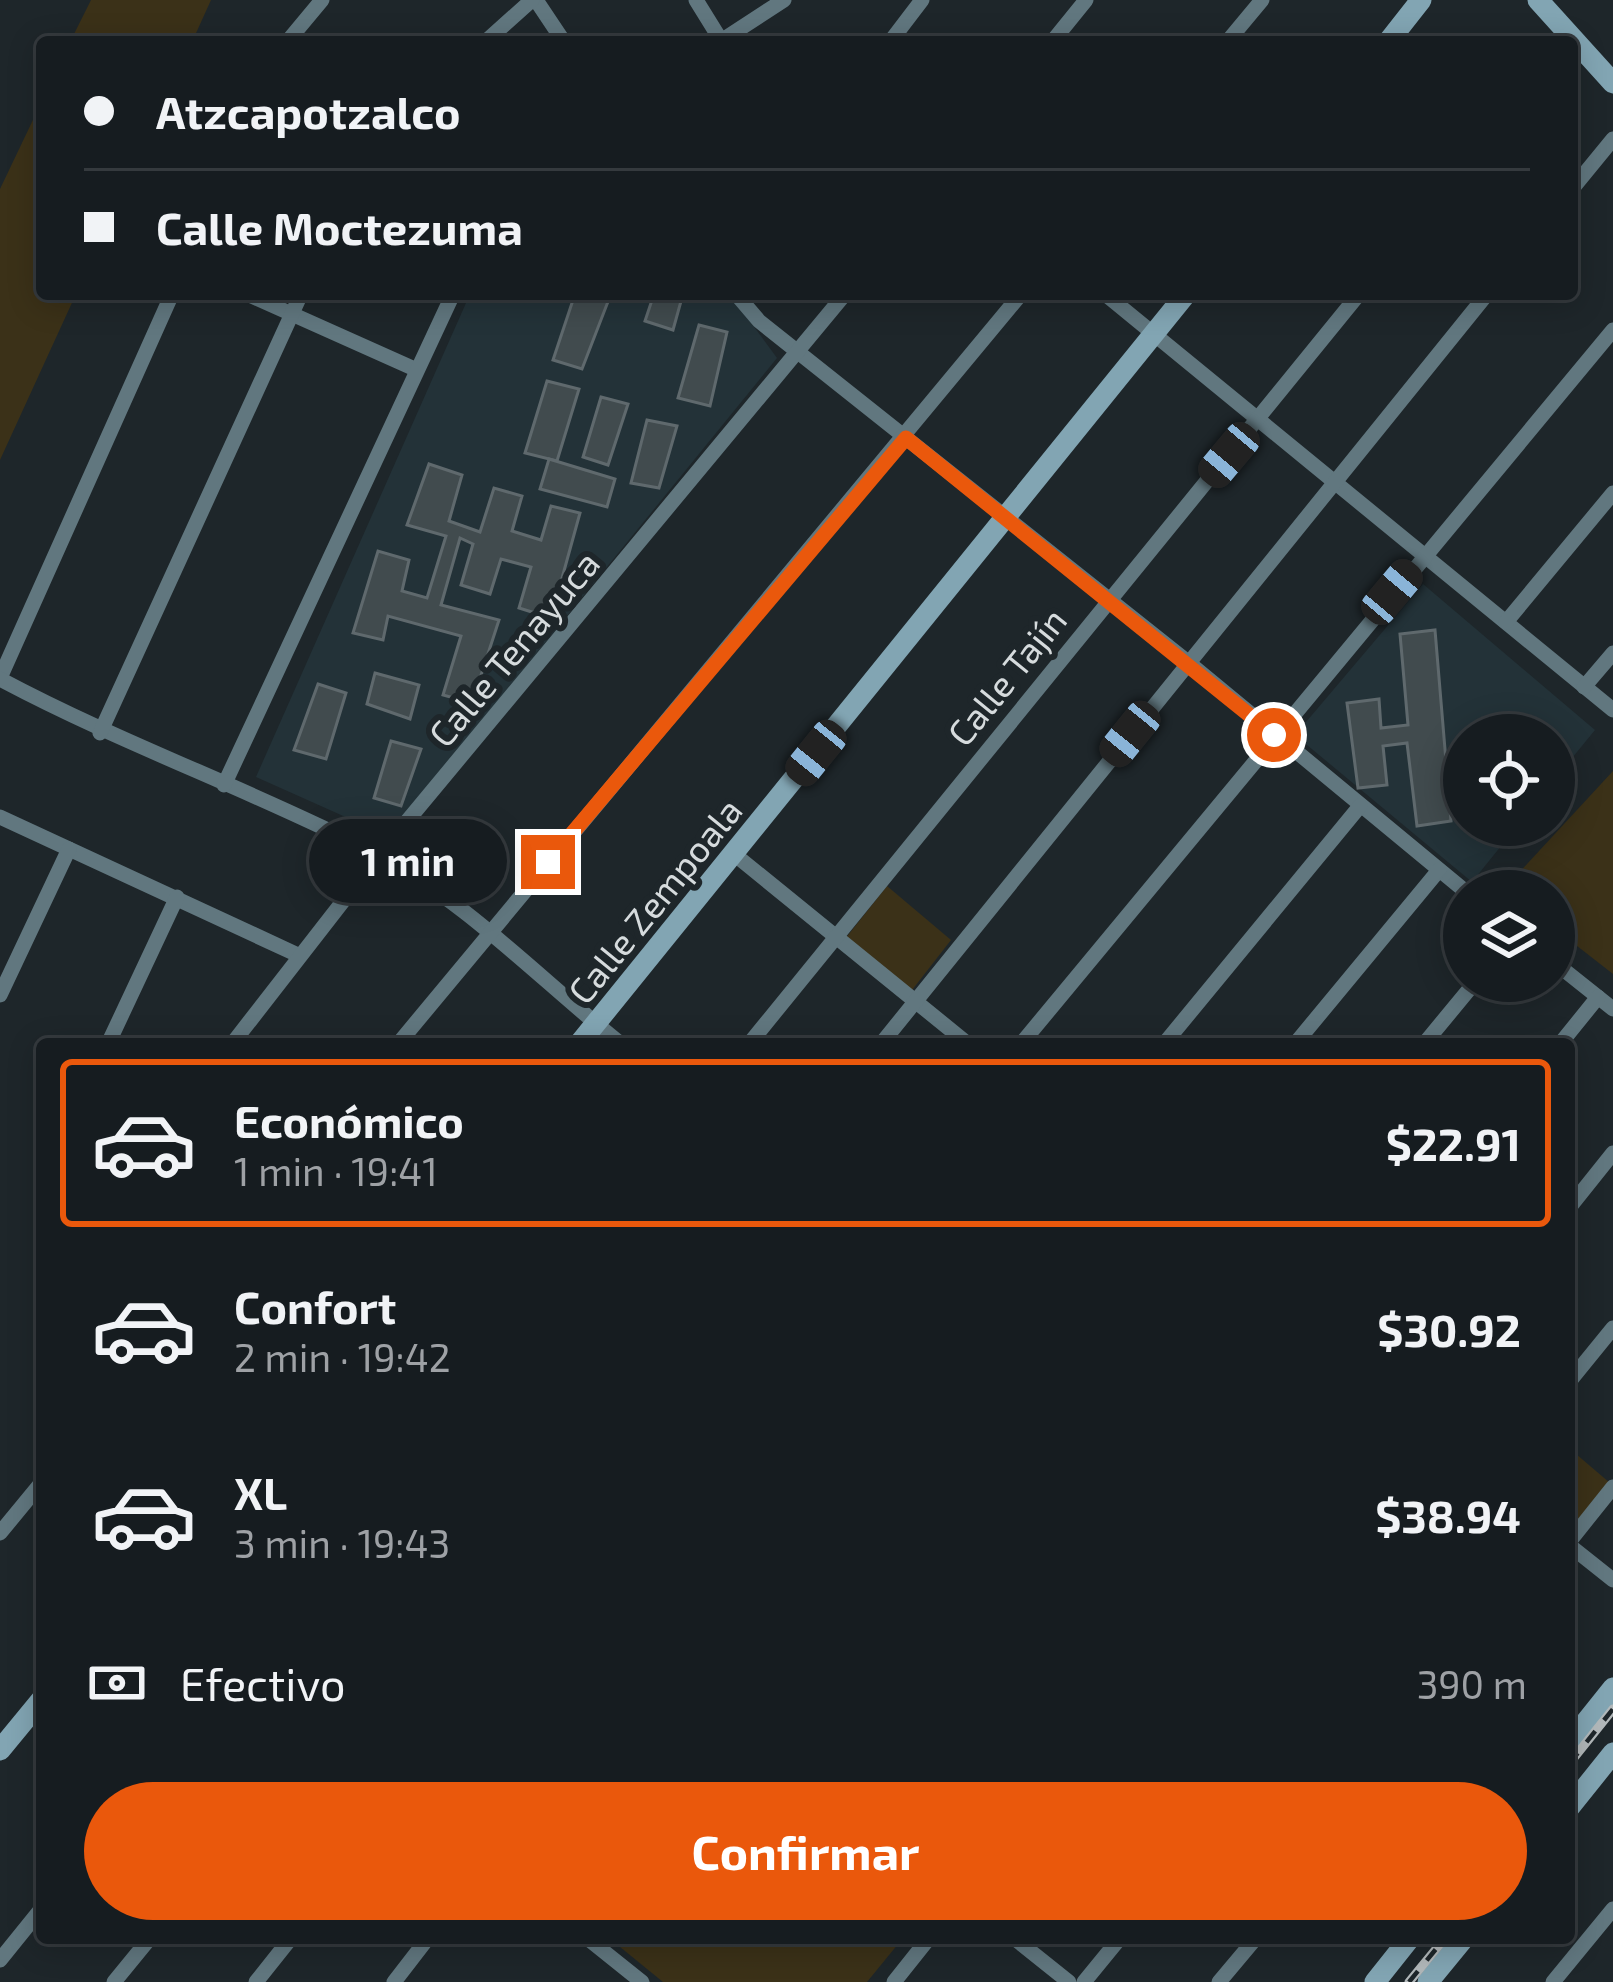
<!DOCTYPE html>
<html lang="es">
<head>
<meta charset="utf-8">
<style>
	body { margin:0; font-family:"Exo 2",sans-serif; background:#23292d; color:#f1f3f6; height:100vh; display:flex; flex-direction:column; font-size:45px; white-space:nowrap }
	* { box-sizing:border-box; margin:0 }
	p { font-size:39px; color:#9ea1a5 }
	.icon { flex:none; width:66px; height:66px; fill:none; stroke:currentColor; stroke-width:2; stroke-linecap:round; stroke-linejoin:round }
	.map { position:relative; flex:1; overflow:hidden }
	.sheet { position:absolute; left:36px; top:1038px; width:1539px; height:906px; display:flex; flex-direction:column; background:#161c20; border-radius:12px; box-shadow:0 6px 30px #0003,0 0 0 3px #353a3e }
	.sheet>* { flex:none }
	.top-card { position:absolute; left:36px; top:36px; width:1542px; height:264px; border-radius:12px; box-shadow:0 6px 30px #0003,0 0 0 3px #353a3e; display:grid; align-content:center; height:264px; padding:0 48px; background:#161c20 }
	.fabs { position:absolute; left:1443px; top:714px; display:grid; gap:24px }
	.fabs a { display:grid; place-items:center; width:132px; height:132px; border-radius:50%; background:#161c20; box-shadow:0 6px 30px #0003,0 0 0 3px #353a3e; font-size:60px }
	.end { position:absolute; width:54px; height:54px; margin:-27px; border:15px solid #ea580c; background:#fff; box-shadow:0 0 0 6px #fff }
	.from { border-radius:50% }
	.bubble { position:absolute; height:84px; border-radius:42px; background:#161c20; box-shadow:0 6px 30px #0003,0 0 0 3px #353a3e; font-size:39px; font-weight:700; line-height:84px; text-align:center }
	.car { position:absolute; width:36px; height:72px; margin:-36px -18px; border-radius:15px; box-shadow:0 0 9px 3px #0007; background:linear-gradient(#222 24%,#8ab4d8 0 40%,#222 0 76%,#8ab4d8 0 86%,#222 0) }
	.top-card b { display:flex; align-items:center; gap:42px; height:114px; font-size:45px }
	.top-card b+b { border-top:3px solid #353a3e }
	.top-card i { width:30px; height:30px; background:#f1f3f6 }
	ul { padding:21px 0 0; list-style:none }
	li { display:flex; align-items:center; gap:36px; height:168px; margin:0 24px 18px; padding:0 24px; border:6px solid transparent; border-radius:12px }
	li div { flex:1 }
	li b { display:block; font-size:45px }
	li em { font-style:normal; font-weight:700 }
	li.current { border-color:#ea580c }
	li>.icon { width:108px; height:108px; stroke-width:1.5 }
	.pay { display:flex; align-items:center; gap:30px; height:132px; padding:0 48px; font-size:45px }
	.pay p { margin-inline-start:auto }
	.primary-button { display:flex; gap:24px; margin-top:auto; padding:24px 48px }
	.primary-button a { flex:1; height:138px; border-radius:72px; background:#ea580c; color:#fff; font-size:48px; font-weight:700; line-height:138px; text-align:center }
	.map>svg:first-child { display:block }
	.built { fill:#233238 }
	.green { fill:#3b3118 }
	.building { fill:#414b4e; stroke:#5f696d; stroke-width:3 }
	.lines { fill:none; stroke-linecap:round; stroke-linejoin:round }
	.street { stroke:#61777f; stroke-width:15 }
	.secondary { stroke:#82a5b3; stroke-width:21 }
	.rail-casing { stroke:#b2b8ba; stroke-width:9 }
	.rail { stroke:#1e262a; stroke-width:4.5; stroke-dasharray:14; stroke-linecap:butt }
	.route { stroke:#ea580c; stroke-width:15 }
	.labels { text-anchor:middle; dominant-baseline:central; stroke-width:12; stroke-linejoin:round; paint-order:stroke }
	.street-label { font-size:36px; fill:#d6dbdd; stroke:#1e262a }
</style>
</head>
<body>
<div class="map">
<svg width="1613" height="1982" viewBox="0 0 1613 1982">
	<rect width="100%" height="100%" fill="#1e262a"/>
	<g class="built">
		<polygon points="470,294 730,294 777,358 388,836 256,777"/>
		<polygon points="1423,584 1595,730 1554,780 1554,735 1464,735 1464,825 1518,825 1472,882 1295,735"/>
	</g>
	<g class="green">
		<polygon points="91,0 211,0 192,42 70,42"/>
		<polygon points="42,101 42,294 76,294 0,460 0,189"/>
		<polygon points="1613,771 1613,974 1554,928 1554,891 1516,891 1515,877"/>
		<polygon points="887,886 951,940 909,994 845,939"/>
		<polygon points="1569,1448 1610,1483 1572,1531 1569,1529"/>
		<polygon points="609,1938 903,1938 867,1982 663,1982"/>
	</g>
	<g class="building">
		<polygon points="575,294 609,299 582,369 553,360"/>
		<polygon points="654,294 683,294 673,330 645,321"/>
		<polygon points="699,325 727,332 710,406 678,398"/>
		<polygon points="547,381 579,389 557,461 525,453"/>
		<polygon points="601,397 628,404 608,465 583,457"/>
		<polygon points="647,420 677,426 659,488 631,483"/>
		<polygon points="549,459 615,479 607,507 540,489"/>
		<polygon points="429,464 462,475 449,521 480,532 494,488 522,496 512,531 541,540 551,506 580,513 551,618 519,608 531,567 501,559 490,594 461,585 473,544 460,538 441,605 499,620 472,703 443,695 461,636 388,616 383,640 353,633 378,551 409,560 402,591 427,598 446,536 407,525"/>
		<polygon points="1435,630 1451,821 1417,826 1407,743 1383,746 1387,785 1358,788 1347,703 1379,699 1381,728 1408,725 1400,634"/>
		<polygon points="375,673 419,685 410,719 367,704"/>
		<polygon points="318,684 346,693 326,759 294,750"/>
		<polygon points="391,741 421,749 401,806 374,798"/>
		<polygon points="1477,825 1508,825 1497,841"/>
	</g>
	<g class="lines">
		<g class="street">
			<polyline points="536,0 564,42"/>
			<polyline points="696,0 722,42"/>
			<polyline points="721,41 784,0"/>
			<polyline points="287,42 322,0"/>
			<polyline points="485,42 532,0"/>
			<polyline points="890,42 922,0"/>
			<polyline points="1052,42 1086,0"/>
			<polyline points="1227,42 1262,0"/>
			<polyline points="1572,189 1613,139"/>
			<polyline points="247,294 417,370"/>
			<polyline points="736,294 759,321 1188,662 1465,891"/>
			<polyline points="1105,294 1613,710"/>
			<polyline points="1506,622 1613,493"/>
			<polyline points="0,678 172,294"/>
			<path d="M0 679C122 744 252 790 375 853 465 900 542 981 621 1044"/>
			<polyline points="1584,687 1613,653"/>
			<polyline points="100,733 301,294"/>
			<polyline points="224,785 453,294"/>
			<polyline points="0,817 298,955"/>
			<polyline points="734,854 968,1044"/>
			<polyline points="1554,962 1613,1009"/>
			<polyline points="0,995 69,849"/>
			<polyline points="108,1044 177,897"/>
			<polyline points="232,1044 379,855 845,294"/>
			<polyline points="398,1044 1021,294"/>
			<polyline points="749,1044 1359,294"/>
			<polyline points="881,1044 1487,294"/>
			<polyline points="1021,1044 1613,330"/>
			<polyline points="1164,1044 1360,806"/>
			<polyline points="1295,1044 1439,870"/>
			<polyline points="1424,1044 1476,981"/>
			<polyline points="1560,1044 1598,997"/>
			<polyline points="1569,1208 1613,1153"/>
			<polyline points="1569,1382 1613,1328"/>
			<polyline points="0,1533 42,1482"/>
			<polyline points="1569,1542 1613,1487"/>
			<polyline points="1569,1545 1613,1580"/>
			<polyline points="587,1938 642,1982"/>
			<polyline points="1014,1938 1069,1982"/>
			<polyline points="0,1960 42,1908"/>
			<polyline points="114,1982 150,1938"/>
			<polyline points="256,1982 291,1938"/>
			<polyline points="394,1982 428,1938"/>
			<polyline points="894,1982 929,1938"/>
			<polyline points="1084,1982 1120,1938"/>
			<polyline points="1219,1982 1256,1938"/>
			<polyline points="1553,1982 1613,1909"/>
		</g>
		<g class="secondary">
			<polyline points="1538,0 1613,83"/>
			<polyline points="1388,42 1421,0"/>
			<polyline points="579,1044 1186,294"/>
			<polyline points="1569,1743 1613,1688"/>
			<polyline points="0,1750 42,1699"/>
			<polyline points="1569,1808 1613,1753"/>
			<polyline points="1375,1982 1410,1938"/>
			<polyline points="1428,1982 1464,1938"/>
		</g>
		<g class="rail-casing">
			<g id="rail">
				<polyline points="1569,1764 1613,1709"/>
				<polyline points="1409,1982 1445,1938"/>
			</g>
		</g>
		<use href="#rail" class="rail"/>
	</g>
	<g class="lines">
		<polyline class="route" points="548,862 906,438 1274,735"/>
	</g>
	<g class="labels">
		<g class="street-label">
			<text transform="translate(513 648) rotate(-50)">Calle Tenayuca</text>
			<text transform="translate(1006 676) rotate(-51)">Calle Tajín</text>
			<text transform="translate(654 900) rotate(-51)">Calle Zempoala</text>
		</g>
	</g>
</svg>
<div class="fabs">
<a><svg class="icon" aria-label="locate" viewBox="0 0 24 24"><circle cx="12" cy="12" r="6"/><path d="M12 2v4M12 18v4M2 12h4M18 12h4"/></svg></a>
<a><svg class="icon" aria-label="layers" viewBox="0 0 24 24"><path d="M12 4l9 5-9 5-9-5zM3 14l9 5 9-5"/></svg></a>
</div>
<i class="end from" style="left:1274px;top:735px"></i>
<i class="end" style="left:548px;top:862px"></i>
<div class="bubble" style="left:309px;top:819px;width:198px">1 min</div>
<i class="car" style="left:1229px;top:455px;rotate:220deg"></i>
<i class="car" style="left:1392px;top:592px;rotate:40deg"></i>
<i class="car" style="left:1130px;top:734px;rotate:219deg"></i>
<i class="car" style="left:816px;top:753px;rotate:219deg"></i>
<div class="top-card">
<b><i class="from"></i>Atzcapotzalco</b>
<b><i></i>Calle Moctezuma</b>
</div>
<section class="sheet">
<ul>
<li class="current"><svg class="icon" aria-label="car" viewBox="0 0 24 24"><path d="M5 17H2v-5l4-1 3-4h7l3 4 3 1v5h-3M9 17h6M6 11h13"/><circle cx="7" cy="17" r="2"/><circle cx="17" cy="17" r="2"/></svg><div><b>Económico</b><p>1 min · 19:41</p></div><em>$22.91</em></li>
<li><svg class="icon" aria-label="car" viewBox="0 0 24 24"><path d="M5 17H2v-5l4-1 3-4h7l3 4 3 1v5h-3M9 17h6M6 11h13"/><circle cx="7" cy="17" r="2"/><circle cx="17" cy="17" r="2"/></svg><div><b>Confort</b><p>2 min · 19:42</p></div><em>$30.92</em></li>
<li><svg class="icon" aria-label="car" viewBox="0 0 24 24"><path d="M5 17H2v-5l4-1 3-4h7l3 4 3 1v5h-3M9 17h6M6 11h13"/><circle cx="7" cy="17" r="2"/><circle cx="17" cy="17" r="2"/></svg><div><b>XL</b><p>3 min · 19:43</p></div><em>$38.94</em></li>
</ul>
<div class="pay"><svg class="icon" aria-label="cash" viewBox="0 0 24 24"><path d="M3 7h18v10H3z"/><circle cx="12" cy="12" r="2"/></svg>Efectivo<p>390 m</p></div>
<div class="primary-button"><a>Confirmar</a></div>
</section>
</div>
</body>
</html>
